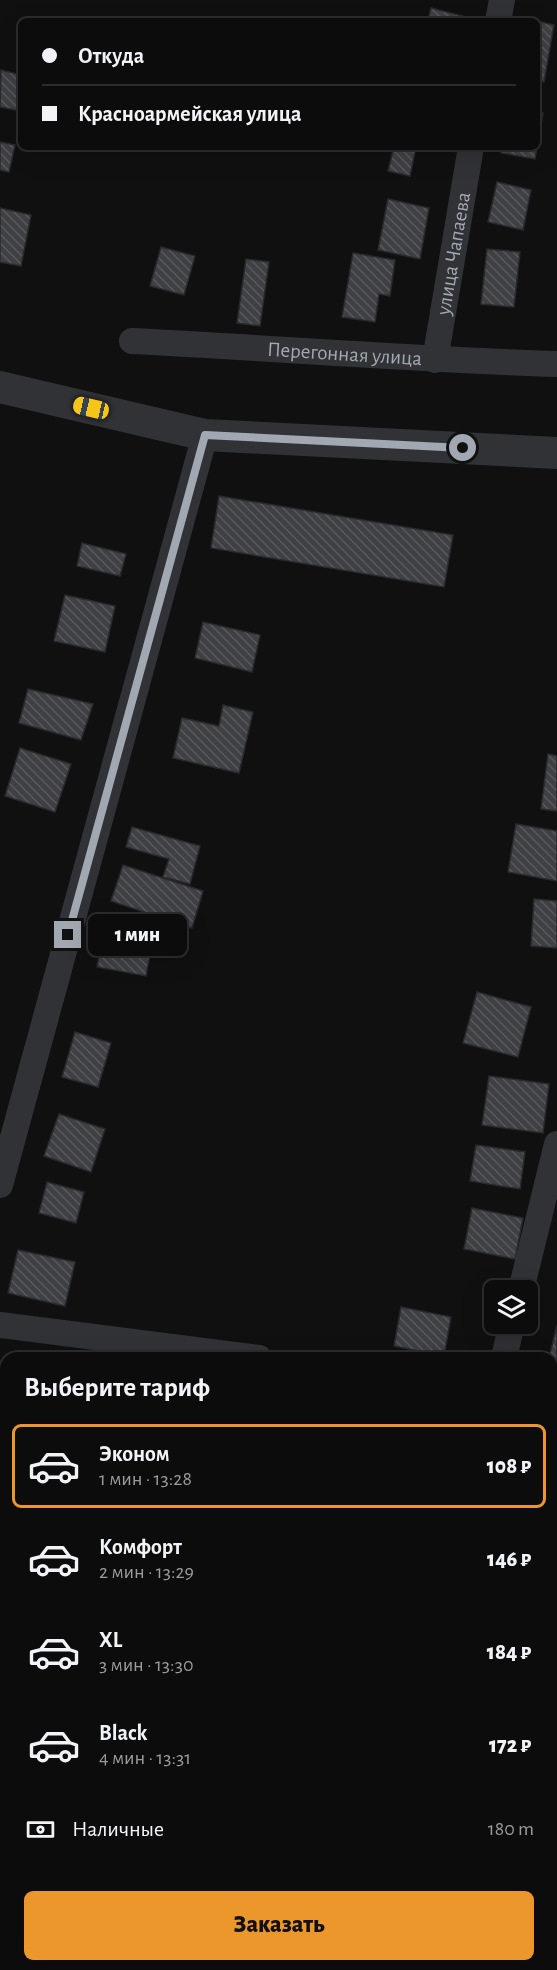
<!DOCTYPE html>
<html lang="ru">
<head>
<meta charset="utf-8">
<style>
	body { margin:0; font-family:"Alegreya Sans",sans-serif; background:#1a1a1b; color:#f1f3f6; height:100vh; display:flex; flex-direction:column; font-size:22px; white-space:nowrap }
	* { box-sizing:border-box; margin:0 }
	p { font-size:20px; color:#9a9b9d }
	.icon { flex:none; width:33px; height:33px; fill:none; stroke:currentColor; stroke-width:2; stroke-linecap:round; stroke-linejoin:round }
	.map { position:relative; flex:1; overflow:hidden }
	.sheet { position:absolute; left:0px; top:1352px; width:558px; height:620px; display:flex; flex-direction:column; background:#0c0c0d; border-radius:18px 18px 0 0; box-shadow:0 6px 24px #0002,0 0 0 2px #2c2c2e }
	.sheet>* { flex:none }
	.banner { position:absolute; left:18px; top:18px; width:522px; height:132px; border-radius:9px; box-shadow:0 6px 24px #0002,0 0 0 2px #2c2c2e; display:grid; align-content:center; height:132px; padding:0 24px; background:#0c0c0d }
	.tools { position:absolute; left:484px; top:1280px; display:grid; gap:12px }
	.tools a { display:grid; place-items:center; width:54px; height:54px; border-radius:9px; background:#0c0c0d; box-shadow:0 6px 24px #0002,0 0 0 2px #2c2c2e; font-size:30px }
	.end { position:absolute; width:27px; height:27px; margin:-14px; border:8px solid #a1a8b1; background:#111; box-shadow:0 0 0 3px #111 }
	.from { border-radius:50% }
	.bubble { position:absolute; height:42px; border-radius:9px; background:#0c0c0d; box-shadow:0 6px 24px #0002,0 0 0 2px #2c2c2e; font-size:20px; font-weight:800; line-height:42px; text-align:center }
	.car { position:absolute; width:18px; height:36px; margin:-18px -9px; border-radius:8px; box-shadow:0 0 4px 2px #0007; background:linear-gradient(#f5c518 24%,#345 0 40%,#f5c518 0 76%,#345 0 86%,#f5c518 0) }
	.banner b { display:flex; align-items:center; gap:21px; height:57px; font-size:22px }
	.banner b+b { border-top:2px solid #2c2c2e }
	.banner i { width:15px; height:15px; background:#f1f3f6 }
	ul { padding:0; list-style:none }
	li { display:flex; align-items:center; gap:18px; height:84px; margin:0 12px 9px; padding:0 12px; border:3px solid transparent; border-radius:9px }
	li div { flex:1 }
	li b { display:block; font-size:22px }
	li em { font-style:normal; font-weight:800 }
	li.current { border-color:#ec972c }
	li>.icon { width:54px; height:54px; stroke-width:1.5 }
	h2 { padding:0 24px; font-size:27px; line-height:72px }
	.pay { display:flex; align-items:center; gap:15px; height:66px; padding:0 24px; font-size:22px }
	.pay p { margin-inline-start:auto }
	.action { display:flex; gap:12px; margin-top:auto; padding:12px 24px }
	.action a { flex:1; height:69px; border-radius:9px; background:#ec972c; color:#111; font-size:24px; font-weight:800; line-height:69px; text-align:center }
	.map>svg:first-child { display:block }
	.building { fill:url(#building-back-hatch); stroke:#2a2a2d; stroke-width:1.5 }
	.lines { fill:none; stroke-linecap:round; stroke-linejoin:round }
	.minor { stroke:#313236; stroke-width:26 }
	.tertiary { stroke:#313236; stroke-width:32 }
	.route { stroke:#a1a8b1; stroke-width:8 }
	.labels { text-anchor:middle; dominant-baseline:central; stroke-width:4.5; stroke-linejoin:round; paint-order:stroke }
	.street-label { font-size:21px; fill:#a1a8b1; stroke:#0b0b0c }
</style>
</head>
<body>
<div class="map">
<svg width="557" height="1970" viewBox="0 0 557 1970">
	<defs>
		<pattern id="building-back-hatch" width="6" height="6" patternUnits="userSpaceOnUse" patternTransform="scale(1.5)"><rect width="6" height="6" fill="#3f4044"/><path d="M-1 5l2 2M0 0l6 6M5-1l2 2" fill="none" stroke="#58595d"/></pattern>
	</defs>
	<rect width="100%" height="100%" fill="#101011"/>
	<g class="building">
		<polygon points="431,8 474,19 473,21 428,21"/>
		<polygon points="537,21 554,25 544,82 537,81"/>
		<polygon points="1,70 21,75 21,111 0,107"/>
		<polygon points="537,112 543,113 535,159 501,153 502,147 537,147"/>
		<polygon points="0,142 15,145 9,172 0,170"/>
		<polygon points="394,147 416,147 410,176 388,171"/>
		<polygon points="497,182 531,190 523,230 488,222"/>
		<polygon points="388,199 429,208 420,259 378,250"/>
		<polygon points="0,208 31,215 21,266 0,262"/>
		<polygon points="161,247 195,256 184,295 150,286"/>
		<polygon points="487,249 520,252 514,307 481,304"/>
		<polygon points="353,253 395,260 390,296 379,294 375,322 342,317"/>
		<polygon points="246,259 269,262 260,326 237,323"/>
		<polygon points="219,496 453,535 444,587 211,548"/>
		<polygon points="82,543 126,554 120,576 77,566"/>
		<polygon points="65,595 115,606 105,652 54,641"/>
		<polygon points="203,622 260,635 252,672 195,658"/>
		<polygon points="28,689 93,704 81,740 19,723"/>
		<polygon points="223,705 253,712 239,773 173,758 182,718 219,726"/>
		<polygon points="20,748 71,764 55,812 5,796"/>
		<polygon points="548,754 557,756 557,811 541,809"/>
		<polygon points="516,824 557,831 557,881 508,872"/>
		<polygon points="132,827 200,846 190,884 163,877 169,859 126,847"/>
		<polygon points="123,865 203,891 192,928 111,901"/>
		<polygon points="534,899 557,901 557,948 531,946"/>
		<polygon points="104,930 153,939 146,976 97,967"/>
		<polygon points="477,992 531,1007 518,1057 463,1043"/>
		<polygon points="75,1032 111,1043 98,1087 62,1077"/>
		<polygon points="489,1076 549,1084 543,1133 482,1125"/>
		<polygon points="59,1114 105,1129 91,1172 44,1156"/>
		<polygon points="476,1145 525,1152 520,1189 470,1181"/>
		<polygon points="47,1182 84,1192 76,1223 39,1213"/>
		<polygon points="472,1208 523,1218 515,1259 464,1249"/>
		<polygon points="18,1250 75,1262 65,1306 8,1293"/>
		<polygon points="401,1307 451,1317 444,1356 394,1346"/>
		<polygon points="557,1325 557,1391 552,1390 552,1358 549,1358"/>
		<polygon points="0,1367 6,1368 6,1411 0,1410"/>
		<polygon points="0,1450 6,1451 6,1482 0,1481"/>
		<polygon points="552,1506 557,1507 552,1543"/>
		<polygon points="255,1965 272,1970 254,1970"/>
		<polygon points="395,1965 449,1965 448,1970 401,1970 395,1969"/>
	</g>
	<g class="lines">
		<g class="minor">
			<polyline points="498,21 502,0"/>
			<path id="s1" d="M132 341C274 348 415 360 557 364"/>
			<path id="s2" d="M435 360 471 147"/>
			<polyline points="0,1185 205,435"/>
			<polyline points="521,1290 557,1144"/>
			<polyline points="0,1325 259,1358"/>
			<polyline points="504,1358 512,1323"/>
			<polyline points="350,1970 352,1965"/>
		</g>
		<polyline class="tertiary" points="0,387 205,435 557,453"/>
	</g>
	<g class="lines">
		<polyline class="route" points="68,935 205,435 463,448"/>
	</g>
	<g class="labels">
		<g class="street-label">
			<text stroke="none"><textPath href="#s2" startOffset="108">улица Чапаева</textPath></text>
			<text stroke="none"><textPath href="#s1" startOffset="213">Перегонная улица</textPath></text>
		</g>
	</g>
</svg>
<div class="tools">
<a><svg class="icon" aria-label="layers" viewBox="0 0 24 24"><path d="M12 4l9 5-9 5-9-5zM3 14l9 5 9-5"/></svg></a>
</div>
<i class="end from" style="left:463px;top:448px"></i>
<i class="end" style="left:68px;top:935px"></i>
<div class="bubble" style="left:88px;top:914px;width:99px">1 мин</div>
<i class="car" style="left:91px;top:408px;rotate:283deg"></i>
<div class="banner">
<b><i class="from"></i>Откуда</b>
<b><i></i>Красноармейская улица</b>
</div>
<section class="sheet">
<h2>Выберите тариф</h2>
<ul>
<li class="current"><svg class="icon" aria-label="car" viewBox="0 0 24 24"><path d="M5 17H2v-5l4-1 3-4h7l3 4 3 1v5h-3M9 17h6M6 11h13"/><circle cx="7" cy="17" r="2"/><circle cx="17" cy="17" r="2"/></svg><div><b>Эконом</b><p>1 мин · 13:28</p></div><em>108 ₽</em></li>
<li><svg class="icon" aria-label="car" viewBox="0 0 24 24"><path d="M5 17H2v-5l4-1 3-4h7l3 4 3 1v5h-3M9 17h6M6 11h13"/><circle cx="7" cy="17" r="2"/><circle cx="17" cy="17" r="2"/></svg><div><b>Комфорт</b><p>2 мин · 13:29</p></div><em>146 ₽</em></li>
<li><svg class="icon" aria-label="car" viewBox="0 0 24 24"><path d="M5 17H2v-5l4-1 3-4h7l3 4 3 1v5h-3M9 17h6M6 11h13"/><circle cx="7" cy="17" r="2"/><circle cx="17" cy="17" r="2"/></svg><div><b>XL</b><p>3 мин · 13:30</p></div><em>184 ₽</em></li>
<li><svg class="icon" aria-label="car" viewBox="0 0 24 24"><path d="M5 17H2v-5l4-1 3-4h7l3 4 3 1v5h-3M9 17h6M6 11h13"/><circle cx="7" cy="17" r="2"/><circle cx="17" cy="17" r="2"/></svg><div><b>Black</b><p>4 мин · 13:31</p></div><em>172 ₽</em></li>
</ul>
<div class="pay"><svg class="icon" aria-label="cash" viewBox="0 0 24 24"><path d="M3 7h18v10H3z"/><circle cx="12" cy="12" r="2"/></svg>Наличные<p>180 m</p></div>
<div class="action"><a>Заказать</a></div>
</section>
</div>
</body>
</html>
